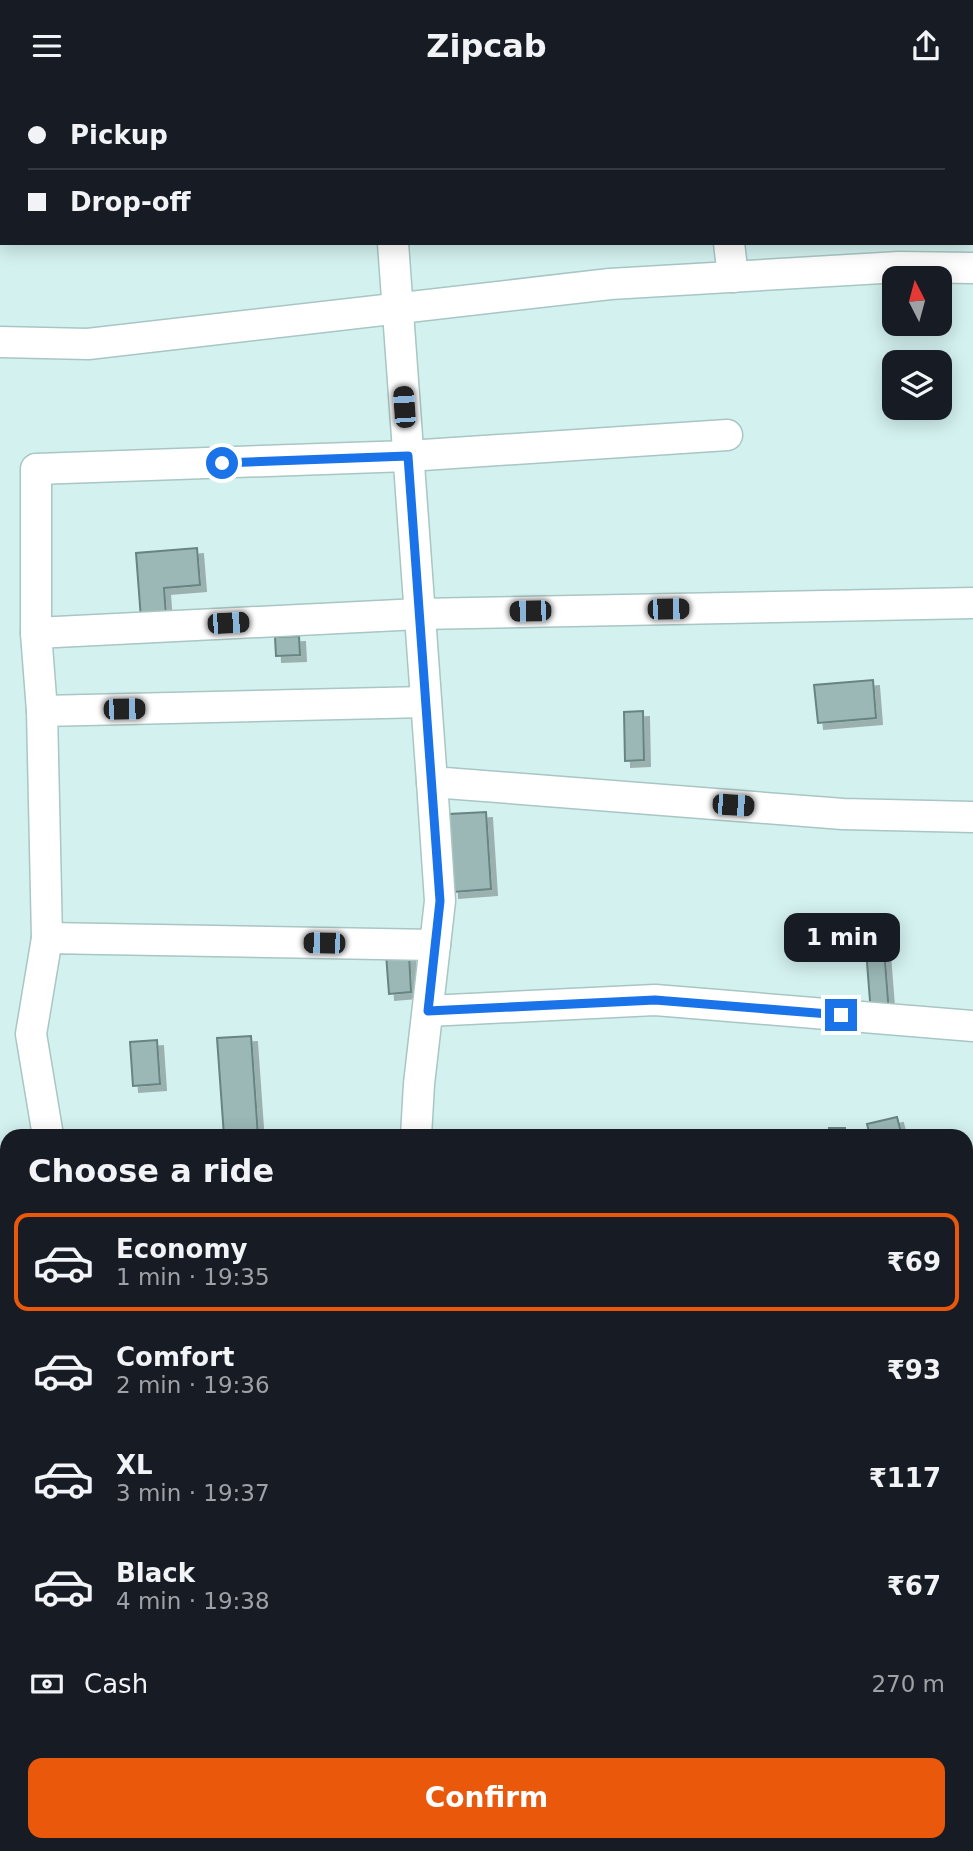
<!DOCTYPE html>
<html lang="en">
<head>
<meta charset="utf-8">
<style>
	body { margin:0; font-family:"DejaVu Sans",sans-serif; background:#20242c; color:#f1f3f6; height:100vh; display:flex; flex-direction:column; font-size:26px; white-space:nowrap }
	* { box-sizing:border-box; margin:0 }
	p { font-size:23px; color:#9ea1a6 }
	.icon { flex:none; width:38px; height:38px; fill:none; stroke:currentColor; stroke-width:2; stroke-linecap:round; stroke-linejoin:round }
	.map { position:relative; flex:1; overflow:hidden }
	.panel { position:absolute; left:0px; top:1038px; width:973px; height:723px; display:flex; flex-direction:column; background:#171b24; border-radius:21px 21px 0 0; box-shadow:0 4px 18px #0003 }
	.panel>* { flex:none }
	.guide { position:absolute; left:0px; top:0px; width:973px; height:154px; box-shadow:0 4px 18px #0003; display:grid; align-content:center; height:154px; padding:0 28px; background:#171b24 }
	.needle { width:46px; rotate:354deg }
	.buttons { position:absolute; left:882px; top:175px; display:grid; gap:14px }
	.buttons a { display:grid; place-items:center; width:70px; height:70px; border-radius:14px; background:#171b24; box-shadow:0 4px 18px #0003; font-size:35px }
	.end { position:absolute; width:32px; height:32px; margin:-16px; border:9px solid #1a73e8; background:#fff; box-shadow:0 0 0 4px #fff }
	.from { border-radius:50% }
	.bubble { position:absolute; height:49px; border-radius:14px; background:#171b24; box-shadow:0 4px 18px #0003; font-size:23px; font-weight:600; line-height:49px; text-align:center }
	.car { position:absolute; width:21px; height:42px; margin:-21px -10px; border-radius:9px; box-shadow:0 0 5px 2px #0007; background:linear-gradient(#222 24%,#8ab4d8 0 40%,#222 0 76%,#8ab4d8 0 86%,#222 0) }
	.guide b { display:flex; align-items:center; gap:24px; height:66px; font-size:26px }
	.guide b+b { border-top:2px solid #363941 }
	.guide i { width:18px; height:18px; background:#f1f3f6 }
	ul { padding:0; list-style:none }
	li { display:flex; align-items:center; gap:21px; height:98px; margin:0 14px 10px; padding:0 14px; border:4px solid transparent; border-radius:14px }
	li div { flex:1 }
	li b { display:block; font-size:26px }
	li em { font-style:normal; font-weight:600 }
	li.on { border-color:#ea580c }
	li>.icon { width:63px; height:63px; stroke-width:1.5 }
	h2 { padding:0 28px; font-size:32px; line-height:84px }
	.pay { display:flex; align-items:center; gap:18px; height:77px; padding:0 28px; font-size:26px }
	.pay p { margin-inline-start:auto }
	.cta { display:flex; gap:14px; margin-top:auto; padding:14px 28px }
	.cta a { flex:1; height:80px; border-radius:14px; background:#ea580c; color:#fff; font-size:28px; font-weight:600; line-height:80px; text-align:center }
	header { display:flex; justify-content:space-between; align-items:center; height:91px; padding:0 28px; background:#171b24; font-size:32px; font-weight:600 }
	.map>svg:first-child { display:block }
	.building { fill:#9bb8b6; stroke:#688482; stroke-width:2; filter:url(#shadow) }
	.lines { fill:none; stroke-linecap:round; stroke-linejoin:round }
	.minor-casing { stroke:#a8c6c3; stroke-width:33 }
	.primary-casing { stroke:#985245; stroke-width:42 }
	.minor { stroke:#fff; stroke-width:30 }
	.primary { stroke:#eca79c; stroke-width:38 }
	.route { stroke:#1a73e8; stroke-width:9 }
</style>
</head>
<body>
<header><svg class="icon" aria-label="menu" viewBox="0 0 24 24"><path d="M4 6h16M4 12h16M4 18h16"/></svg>Zipcab<svg class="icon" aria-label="share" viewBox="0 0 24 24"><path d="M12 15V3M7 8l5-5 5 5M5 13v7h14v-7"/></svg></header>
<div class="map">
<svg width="973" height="1760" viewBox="0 0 973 1760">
	<defs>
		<filter id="shadow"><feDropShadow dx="6" dy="6" stdDeviation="0" flood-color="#0004"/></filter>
	</defs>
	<rect width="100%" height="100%" fill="#d3f1ef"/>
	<g class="building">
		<polygon points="197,457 200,494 164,497 166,525 141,528 136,462"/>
		<polygon points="299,545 300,564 276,565 275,546"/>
		<polygon points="873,589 876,627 818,632 814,594"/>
		<polygon points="643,620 644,669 625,670 624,621"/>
		<polygon points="486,721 491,798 453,801 449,723"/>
		<polygon points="882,832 889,922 871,923 864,833"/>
		<polygon points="409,862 411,901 389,903 386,863"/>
		<polygon points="251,945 258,1045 224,1045 217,947"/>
		<polygon points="157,949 160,993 133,995 130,951"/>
		<polygon points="897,1026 902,1045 870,1045 867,1033"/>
		<polygon points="829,1037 845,1037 845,1045 830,1045"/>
		<polygon points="7,1081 7,1120 0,1121 0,1082"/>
	</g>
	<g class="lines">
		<g class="minor-casing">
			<g id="minor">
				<polyline points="386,0 386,2"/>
				<polyline points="0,1 12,0"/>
				<polyline points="0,118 2,118"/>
				<polyline points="393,152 432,691 843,723 973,726"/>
				<polyline points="729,152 733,186"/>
				<polyline points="0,251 88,253 610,193 899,176 973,177"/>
				<polyline points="36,542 36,378 408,365 727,344"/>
				<polyline points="42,620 36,542 419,523 973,512"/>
				<polyline points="47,847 42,620 426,611"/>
				<polyline points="428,920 655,909 973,935"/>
				<polyline points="48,1045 31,943 47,847 435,854"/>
				<polyline points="416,1045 419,993 440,810 432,691"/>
				<polyline points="966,1092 973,1092"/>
				<polyline points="0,1135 7,1134"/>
				<polyline points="966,1205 973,1207"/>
				<polyline points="0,1339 7,1342"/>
				<polyline points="966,1590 973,1593"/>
			</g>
		</g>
		<g class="primary-casing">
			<g id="primary">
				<polyline points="0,1580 7,1582"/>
				<polyline points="541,1754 561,1760"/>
			</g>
		</g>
		<use href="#minor" class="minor"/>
		<use href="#primary" class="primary"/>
	</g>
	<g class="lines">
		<polyline class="route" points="222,372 408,365 440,810 428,920 655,909 841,924"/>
	</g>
</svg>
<div class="buttons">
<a><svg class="needle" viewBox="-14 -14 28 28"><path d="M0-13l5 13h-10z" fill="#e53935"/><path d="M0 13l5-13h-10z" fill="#9ea1a6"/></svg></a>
<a><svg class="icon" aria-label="layers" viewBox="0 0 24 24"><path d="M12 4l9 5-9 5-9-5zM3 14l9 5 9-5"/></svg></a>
</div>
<i class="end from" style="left:222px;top:372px"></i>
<i class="end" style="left:841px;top:924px"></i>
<div class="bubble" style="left:784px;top:822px;width:116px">1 min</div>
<i class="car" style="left:404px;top:316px;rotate:356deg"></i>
<i class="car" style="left:668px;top:518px;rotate:89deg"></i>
<i class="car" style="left:530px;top:520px;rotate:269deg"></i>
<i class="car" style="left:228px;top:532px;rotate:87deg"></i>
<i class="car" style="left:124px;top:618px;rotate:89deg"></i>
<i class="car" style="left:733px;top:714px;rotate:94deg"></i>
<i class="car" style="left:324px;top:852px;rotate:271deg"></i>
<div class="guide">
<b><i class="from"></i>Pickup</b>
<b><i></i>Drop-off</b>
</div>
<section class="panel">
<h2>Choose a ride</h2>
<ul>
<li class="on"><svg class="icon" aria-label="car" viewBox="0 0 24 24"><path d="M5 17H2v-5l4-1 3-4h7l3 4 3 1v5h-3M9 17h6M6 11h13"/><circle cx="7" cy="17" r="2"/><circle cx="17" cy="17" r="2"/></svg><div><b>Economy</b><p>1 min · 19:35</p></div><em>₹69</em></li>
<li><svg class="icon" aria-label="car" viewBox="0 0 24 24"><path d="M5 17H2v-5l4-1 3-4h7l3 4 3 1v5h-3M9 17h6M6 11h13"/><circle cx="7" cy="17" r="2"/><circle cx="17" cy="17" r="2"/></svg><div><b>Comfort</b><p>2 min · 19:36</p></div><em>₹93</em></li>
<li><svg class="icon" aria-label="car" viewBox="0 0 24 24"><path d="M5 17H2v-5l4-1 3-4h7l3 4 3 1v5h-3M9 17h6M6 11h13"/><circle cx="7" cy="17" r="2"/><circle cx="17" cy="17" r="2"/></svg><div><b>XL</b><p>3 min · 19:37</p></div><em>₹117</em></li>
<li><svg class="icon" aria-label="car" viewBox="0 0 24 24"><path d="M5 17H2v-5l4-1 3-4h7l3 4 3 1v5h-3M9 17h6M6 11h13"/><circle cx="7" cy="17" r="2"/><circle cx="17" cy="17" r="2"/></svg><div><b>Black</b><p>4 min · 19:38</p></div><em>₹67</em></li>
</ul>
<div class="pay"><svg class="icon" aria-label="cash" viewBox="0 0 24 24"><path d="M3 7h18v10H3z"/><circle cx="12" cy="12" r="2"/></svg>Cash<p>270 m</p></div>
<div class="cta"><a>Confirm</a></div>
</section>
</div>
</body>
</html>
